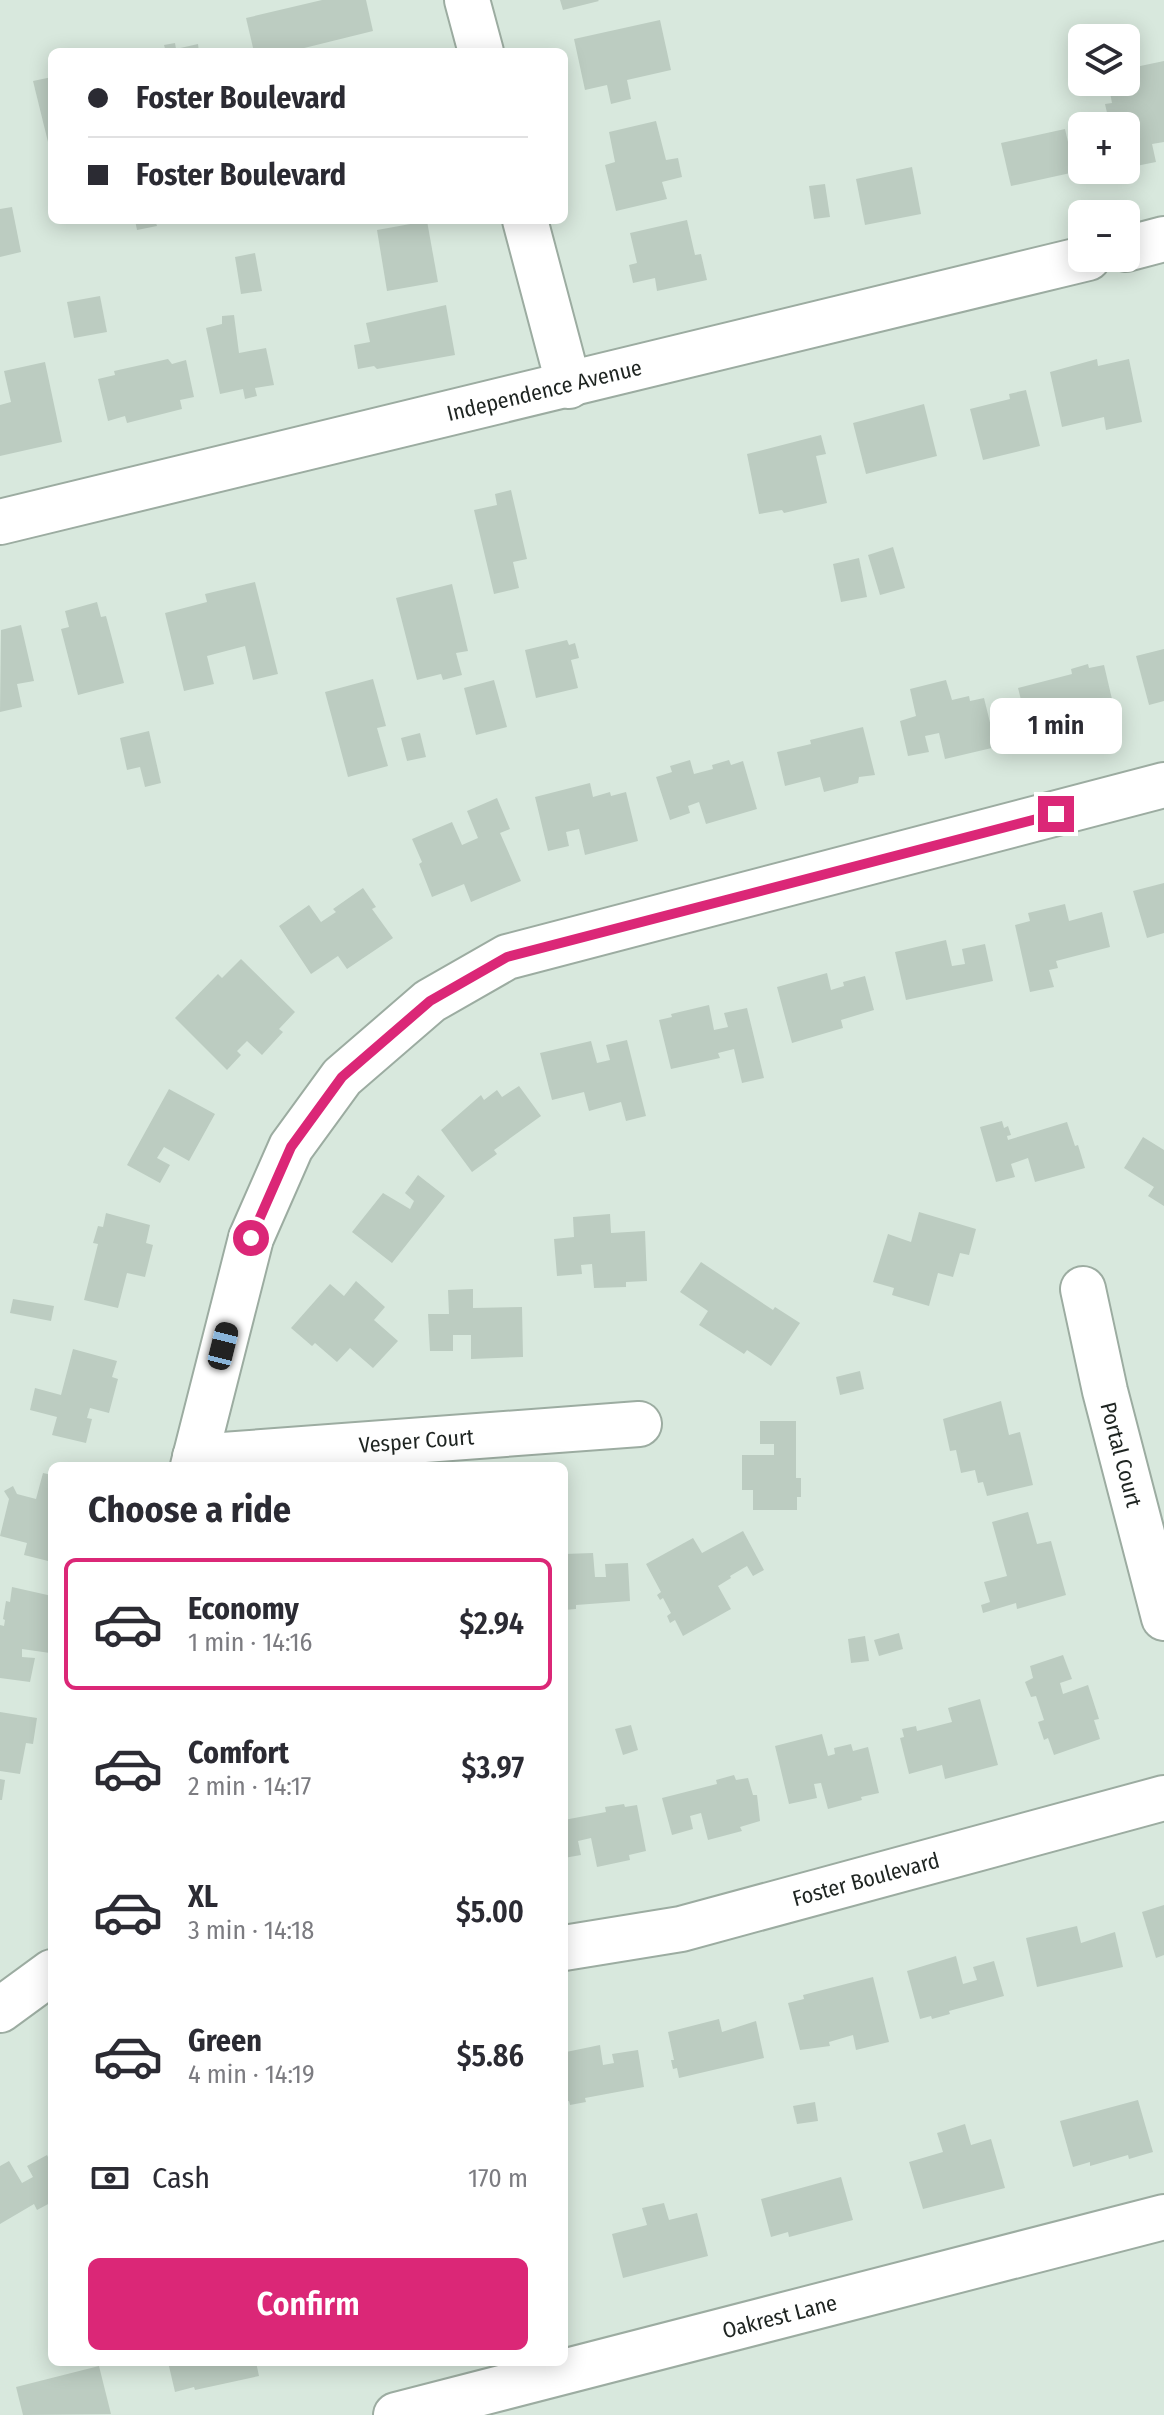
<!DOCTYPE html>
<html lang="en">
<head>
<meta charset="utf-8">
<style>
	body { margin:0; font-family:"Fira Sans Condensed",sans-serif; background:#f2f2f3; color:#2b2b33; height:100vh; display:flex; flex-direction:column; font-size:30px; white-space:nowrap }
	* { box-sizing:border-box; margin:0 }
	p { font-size:26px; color:#7c7c81 }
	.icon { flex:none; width:44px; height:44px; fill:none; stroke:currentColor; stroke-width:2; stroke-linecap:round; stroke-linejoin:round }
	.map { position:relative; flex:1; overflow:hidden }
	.details { position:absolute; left:48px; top:1462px; width:520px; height:904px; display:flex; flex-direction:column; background:#fff; border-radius:12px; box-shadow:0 4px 20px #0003 }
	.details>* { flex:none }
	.banner { position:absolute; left:48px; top:48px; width:520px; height:176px; border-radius:12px; box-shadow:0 4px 20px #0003; display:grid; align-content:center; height:176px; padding:0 40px; background:#fff }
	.fabs { position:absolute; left:1068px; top:24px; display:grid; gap:16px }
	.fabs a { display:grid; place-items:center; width:72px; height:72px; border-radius:12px; background:#fff; box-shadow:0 4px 20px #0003; font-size:40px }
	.end { position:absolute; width:36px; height:36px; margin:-18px; border:10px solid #db2777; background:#fff; box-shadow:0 0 0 4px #fff }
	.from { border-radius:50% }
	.bubble { position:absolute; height:56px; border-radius:12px; background:#fff; box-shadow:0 4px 20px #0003; font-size:26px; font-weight:600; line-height:56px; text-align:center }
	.car { position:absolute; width:24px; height:48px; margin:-24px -12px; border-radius:10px; box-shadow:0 0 6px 2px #0007; background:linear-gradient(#222 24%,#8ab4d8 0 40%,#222 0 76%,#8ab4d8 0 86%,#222 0) }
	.banner b { display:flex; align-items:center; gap:28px; height:76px; font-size:30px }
	.banner b+b { border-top:2px solid #e1e1e2 }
	.banner i { width:20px; height:20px; background:#2b2b33 }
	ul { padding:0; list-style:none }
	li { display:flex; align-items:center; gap:24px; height:132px; margin:0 16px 12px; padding:0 24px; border:4px solid transparent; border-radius:12px }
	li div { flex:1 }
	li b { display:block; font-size:30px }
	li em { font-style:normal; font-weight:600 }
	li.active { border-color:#db2777 }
	li>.icon { width:72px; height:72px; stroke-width:1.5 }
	h2 { padding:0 40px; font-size:36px; line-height:96px }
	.pay { display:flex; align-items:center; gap:20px; height:88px; padding:0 40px; font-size:30px }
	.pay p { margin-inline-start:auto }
	.button { display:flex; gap:16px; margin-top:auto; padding:16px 40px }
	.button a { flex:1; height:92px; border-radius:12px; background:#db2777; color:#fff; font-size:32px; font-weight:600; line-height:92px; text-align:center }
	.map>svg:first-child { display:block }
	.building { fill:#bcccc1 }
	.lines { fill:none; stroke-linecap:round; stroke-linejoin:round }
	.minor-casing { stroke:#9caca1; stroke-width:48 }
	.minor { stroke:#fff; stroke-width:44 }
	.route { stroke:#db2777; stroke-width:10 }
	.labels { text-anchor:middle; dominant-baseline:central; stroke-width:6; stroke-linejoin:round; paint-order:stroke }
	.street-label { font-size:22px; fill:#1e2421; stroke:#e5f6ea }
</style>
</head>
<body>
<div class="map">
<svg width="1164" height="2415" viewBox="0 0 1164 2415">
	<rect width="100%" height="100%" fill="#d8e8dd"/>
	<g class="building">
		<polygon points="322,0 366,0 373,31 288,52 254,52 246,18"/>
		<polygon points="560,0 598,0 599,1 563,10"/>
		<polygon points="660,20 671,70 627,80 631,99 611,104 607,85 585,90 574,39"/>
		<polygon points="175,43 176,49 198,44 199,52 166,52 164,45"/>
		<polygon points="1164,61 1164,142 1152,144 1156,162 1126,168 1126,126 1110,126 1105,104 1112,103 1108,82 1126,82 1126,69"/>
		<polygon points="52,77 52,141 48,142 33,81"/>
		<polygon points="656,121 666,160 678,158 682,177 662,182 667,199 616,211 605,165 615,162 609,132"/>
		<polygon points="1065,129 1075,172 1011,186 1001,143"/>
		<polygon points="912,167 921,214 865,225 856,179"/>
		<polygon points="825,184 830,217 814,219 809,186"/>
		<polygon points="12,207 21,252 0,257 0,209"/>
		<polygon points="135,220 155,220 157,226 137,230"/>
		<polygon points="687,220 695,255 701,254 707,280 657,291 655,278 633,283 629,265 637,263 630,233"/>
		<polygon points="427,221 438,282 387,291 377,230"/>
		<polygon points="255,253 262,291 241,294 235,257"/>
		<polygon points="100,296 107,332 74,338 67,302"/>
		<polygon points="446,305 455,355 377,369 374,366 358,369 354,345 370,342 366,323"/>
		<polygon points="234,315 239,353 266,348 274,385 255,388 257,396 245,399 243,389 220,394 206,328 222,324 222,316"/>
		<polygon points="168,359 172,364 186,360 194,397 180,400 182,409 127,423 125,416 108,421 98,379 115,375 114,371"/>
		<polygon points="1097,359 1098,366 1129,359 1142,422 1106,430 1104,417 1062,427 1050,372"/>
		<polygon points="45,362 62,442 0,456 0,405 11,402 4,371"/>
		<polygon points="1026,390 1040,446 983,460 970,409 1010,399 1009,394"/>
		<polygon points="924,404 937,456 866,474 853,423"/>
		<polygon points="821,435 826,454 816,456 827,503 784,513 782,510 759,514 747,454"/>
		<polygon points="511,490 527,559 513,562 519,588 494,594 474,510 497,505 495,494"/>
		<polygon points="893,547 905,588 880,595 868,555"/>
		<polygon points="859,558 867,597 841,602 833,564"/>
		<polygon points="255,582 278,674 253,680 245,646 207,656 214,684 184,691 165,613 207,602 205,594"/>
		<polygon points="452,584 468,651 456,653 462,675 443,680 441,674 417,680 396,598"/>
		<polygon points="97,602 101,617 106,616 124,683 78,695 61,629 69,627 65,611"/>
		<polygon points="21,625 34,681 17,684 22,707 0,712 1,630"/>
		<polygon points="567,640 569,645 575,643 579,658 571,660 578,688 536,698 525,650"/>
		<polygon points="1164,649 1164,701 1149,705 1136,656"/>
		<polygon points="1088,664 1089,668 1104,665 1115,712 1099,716 1101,721 1067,729 1060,701 1046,704 1050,718 1027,724 1018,688 1072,674 1071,669"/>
		<polygon points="373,679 386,726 377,728 388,766 348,777 325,692"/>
		<polygon points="494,680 507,727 476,735 464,688"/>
		<polygon points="946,680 952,700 969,696 970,701 984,698 996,747 945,759 939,733 925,736 929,752 908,756 900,721 916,716 910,689"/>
		<polygon points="863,727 875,775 859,777 858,783 824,792 820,777 785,786 777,752 811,744 810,740"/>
		<polygon points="149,731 161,783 145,787 140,767 127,770 120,738"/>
		<polygon points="420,733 426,757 407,761 401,738"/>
		<polygon points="690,760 694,774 713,769 712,765 729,760 731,765 743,761 757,809 706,824 699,802 688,806 690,813 670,820 656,777 672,772 670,766"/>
		<polygon points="590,783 593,797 610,792 611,796 626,792 638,841 585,855 579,829 566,832 569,846 548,851 535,797"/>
		<polygon points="497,798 510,829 500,833 521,881 471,902 464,884 432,897 419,864 422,862 412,839 452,822 462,845 478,838 467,811"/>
		<polygon points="1164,883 1164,933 1147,938 1133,891"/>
		<polygon points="363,888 376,907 372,909 393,938 347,969 338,956 311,974 279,926 309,905 321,922 336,912 333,909"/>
		<polygon points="1065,904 1069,921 1102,912 1110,947 1056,961 1058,968 1049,970 1054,987 1030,992 1015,925 1030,921 1028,913"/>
		<polygon points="946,940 952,966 965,964 962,949 985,944 993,981 906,1000 895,952"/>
		<polygon points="241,959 295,1012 279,1029 283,1032 262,1055 247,1041 237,1051 241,1055 227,1070 175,1018 218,974 222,978"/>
		<polygon points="827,973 831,990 844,986 843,982 865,976 874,1010 841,1020 843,1028 792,1043 777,987"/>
		<polygon points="709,1005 714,1030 728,1027 724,1013 747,1008 764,1078 742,1083 734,1049 718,1053 720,1058 671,1069 659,1020 672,1017 671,1014"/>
		<polygon points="627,1040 646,1116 626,1121 621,1102 589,1111 584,1092 552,1100 540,1053 591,1041 597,1063 610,1060 606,1045"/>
		<polygon points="519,1086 541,1116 494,1150 497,1154 472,1172 441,1130 481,1095 484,1100 497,1090 502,1097"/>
		<polygon points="169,1089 215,1114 189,1161 164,1147 157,1158 170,1165 160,1183 127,1165"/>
		<polygon points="1002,1121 1004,1128 1008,1126 1011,1135 1007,1136 1008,1140 1067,1122 1075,1146 1078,1145 1085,1168 1035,1182 1028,1158 1011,1164 1015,1177 996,1182 980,1127"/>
		<polygon points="1143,1137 1164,1150 1164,1206 1148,1196 1154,1187 1124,1168"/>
		<polygon points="418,1175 445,1196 392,1263 352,1232 383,1193 410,1209 414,1201 405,1193"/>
		<polygon points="919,1212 976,1229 969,1255 960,1253 953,1277 938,1273 929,1306 892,1295 894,1288 873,1282 888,1234 911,1242"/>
		<polygon points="106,1213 150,1225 146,1243 153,1245 145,1277 127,1273 118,1308 84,1300 98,1244 93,1243 98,1226 103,1227"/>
		<polygon points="610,1214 611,1233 645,1231 647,1281 626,1282 626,1287 594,1288 592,1264 581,1265 582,1274 557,1276 554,1239 574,1237 573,1217"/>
		<polygon points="701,1262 773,1310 775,1307 800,1323 771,1366 747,1350 744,1354 699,1325 708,1311 680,1292"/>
		<polygon points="356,1281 385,1307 374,1320 398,1341 373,1368 350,1348 337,1362 315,1343 312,1346 291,1328 330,1284 344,1296"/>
		<polygon points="473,1289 473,1308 522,1307 523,1357 471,1359 471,1335 453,1335 453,1351 430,1351 428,1314 449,1314 448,1290"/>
		<polygon points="13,1299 54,1306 51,1321 10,1313"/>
		<polygon points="73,1349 117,1361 112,1377 118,1379 109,1413 90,1408 87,1418 92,1419 86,1443 52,1435 57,1417 30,1410 35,1388 61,1395"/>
		<polygon points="860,1371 864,1389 840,1395 836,1377"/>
		<polygon points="1001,1401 1009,1435 1020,1432 1033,1485 987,1496 983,1482 978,1483 975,1470 961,1473 956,1450 950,1451 943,1419"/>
		<polygon points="760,1421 796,1421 796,1478 801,1478 801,1497 797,1497 797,1510 753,1510 753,1490 742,1490 742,1455 774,1455 774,1444 760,1444"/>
		<polygon points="43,1473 52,1475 52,1529 49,1538 52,1539 52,1562 24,1555 27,1543 0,1536 9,1499 4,1491 13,1486 17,1494 36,1499"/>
		<polygon points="1028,1512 1037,1544 1051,1541 1066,1595 1017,1609 1016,1603 983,1613 981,1605 990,1602 984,1582 1007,1576 992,1522"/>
		<polygon points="743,1531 764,1570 753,1576 747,1566 730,1576 731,1578 718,1586 731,1609 683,1636 675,1620 670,1623 667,1616 671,1613 663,1598 660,1600 657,1595 661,1592 646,1564 693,1538 702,1553"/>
		<polygon points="593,1553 595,1577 606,1577 605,1564 628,1563 630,1601 576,1605 576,1609 564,1610 564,1554"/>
		<polygon points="12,1587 52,1596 50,1653 22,1649 22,1657 35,1658 30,1682 0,1678 0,1625 4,1626 5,1620 3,1619 6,1601 10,1602"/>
		<polygon points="899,1633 903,1649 879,1656 874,1640"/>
		<polygon points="865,1636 869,1661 851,1663 848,1639"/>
		<polygon points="1063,1655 1072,1679 1060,1683 1063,1694 1088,1685 1099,1719 1094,1720 1100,1739 1054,1755 1048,1738 1044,1740 1038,1722 1044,1720 1036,1696 1031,1697 1025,1682 1033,1678 1030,1666"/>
		<polygon points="980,1699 998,1765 945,1779 942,1765 909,1774 900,1738 904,1737 902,1729 916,1726 917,1731 952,1722 948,1708"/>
		<polygon points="0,1712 37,1718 33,1744 26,1743 20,1774 0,1771"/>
		<polygon points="631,1725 638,1750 623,1755 615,1729"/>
		<polygon points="822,1734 828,1756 835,1754 834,1748 851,1744 853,1751 868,1747 879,1793 861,1797 862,1800 828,1809 821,1783 814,1784 817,1798 789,1804 775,1746"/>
		<polygon points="734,1775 736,1780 748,1778 753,1795 757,1795 760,1821 740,1827 742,1831 708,1840 701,1813 690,1816 693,1829 672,1835 662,1798 717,1784 716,1780"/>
		<polygon points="0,1779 5,1780 2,1800 0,1800"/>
		<polygon points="624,1804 625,1807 637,1805 646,1851 629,1855 630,1860 597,1867 591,1838 578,1841 581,1855 564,1858 564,1820 606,1812 605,1807"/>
		<polygon points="1164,1905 1164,1955 1156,1958 1142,1912"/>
		<polygon points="1077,1926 1081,1943 1115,1932 1123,1967 1037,1987 1026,1938"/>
		<polygon points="956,1956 963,1984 977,1980 973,1967 994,1961 1004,1996 949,2011 950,2014 932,2019 931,2016 920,2019 907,1971"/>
		<polygon points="873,1977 889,2042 856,2050 853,2035 829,2042 830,2046 800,2050 788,2003 804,1999 803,1995"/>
		<polygon points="719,2019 722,2032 756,2021 764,2058 679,2078 677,2068 673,2069 671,2060 674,2060 668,2032"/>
		<polygon points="600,2045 603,2065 614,2063 612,2054 638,2050 644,2087 585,2098 586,2102 570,2105 569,2101 564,2102 564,2055 566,2052"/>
		<polygon points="1138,2100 1153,2152 1129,2159 1128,2155 1090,2166 1090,2162 1073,2167 1060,2121"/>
		<polygon points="815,2102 818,2121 797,2124 793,2106"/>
		<polygon points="965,2124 971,2145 991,2139 1005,2188 923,2209 909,2162 943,2152 937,2133"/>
		<polygon points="47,2155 52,2165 52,2191 48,2194 52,2202 37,2210 34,2204 0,2224 0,2166 9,2161 22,2183 33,2177 27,2166"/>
		<polygon points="841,2177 853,2220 789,2237 788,2232 771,2237 761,2199"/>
		<polygon points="664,2203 669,2220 697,2213 708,2256 623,2278 612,2234 647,2225 642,2208"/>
		<polygon points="168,2362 256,2362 259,2376 195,2390 194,2387 175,2392"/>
		<polygon points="99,2366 111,2414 23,2415 16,2387"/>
	</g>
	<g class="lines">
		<g class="minor-casing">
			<g id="minor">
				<polyline points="467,0 481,52"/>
				<polyline points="525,220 569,386"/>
				<polyline points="1126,249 1164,239"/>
				<path id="s1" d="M0 522 1088 258"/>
				<path id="s2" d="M1083 1289 1105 1391 1164 1618"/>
				<path id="s3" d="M195 1457 639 1424"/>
				<polyline points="193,1466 251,1238 291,1147 342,1077 430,1001 507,957 1164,785"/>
				<path id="s4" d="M564 1948 681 1929 1164 1798"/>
				<polyline points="0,2010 52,1972"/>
				<path id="s5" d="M396 2415 1164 2217"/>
			</g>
		</g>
		<use href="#minor" class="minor"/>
	</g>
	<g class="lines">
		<polyline class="route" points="251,1238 291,1147 342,1077 430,1001 507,957 1056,814"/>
	</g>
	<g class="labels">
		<g class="street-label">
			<text stroke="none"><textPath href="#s1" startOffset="560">Independence Avenue</textPath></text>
			<text stroke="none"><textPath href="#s3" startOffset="222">Vesper Court</textPath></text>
			<text stroke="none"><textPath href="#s2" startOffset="170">Portal Court</textPath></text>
			<text stroke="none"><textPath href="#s4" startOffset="310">Foster Boulevard</textPath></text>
			<text stroke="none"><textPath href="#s5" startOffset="396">Oakrest Lane</textPath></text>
		</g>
	</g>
</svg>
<div class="fabs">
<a><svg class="icon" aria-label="layers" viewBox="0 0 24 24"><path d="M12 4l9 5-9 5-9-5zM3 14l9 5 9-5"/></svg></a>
<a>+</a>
<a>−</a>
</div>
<i class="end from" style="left:251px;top:1238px"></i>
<i class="end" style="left:1056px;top:814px"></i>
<div class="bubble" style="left:990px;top:698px;width:132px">1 min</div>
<i class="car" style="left:223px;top:1346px;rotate:14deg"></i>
<div class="banner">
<b><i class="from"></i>Foster Boulevard</b>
<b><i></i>Foster Boulevard</b>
</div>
<section class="details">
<h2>Choose a ride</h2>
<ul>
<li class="active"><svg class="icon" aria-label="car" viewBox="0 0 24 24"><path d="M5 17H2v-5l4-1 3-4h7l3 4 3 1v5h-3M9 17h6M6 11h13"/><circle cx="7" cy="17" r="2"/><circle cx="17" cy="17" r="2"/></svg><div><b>Economy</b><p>1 min · 14:16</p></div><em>$2.94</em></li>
<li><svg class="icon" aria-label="car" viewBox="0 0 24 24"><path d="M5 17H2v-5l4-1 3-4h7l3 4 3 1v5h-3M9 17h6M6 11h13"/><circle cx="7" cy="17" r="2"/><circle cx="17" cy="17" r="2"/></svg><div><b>Comfort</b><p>2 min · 14:17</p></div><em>$3.97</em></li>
<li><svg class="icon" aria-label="car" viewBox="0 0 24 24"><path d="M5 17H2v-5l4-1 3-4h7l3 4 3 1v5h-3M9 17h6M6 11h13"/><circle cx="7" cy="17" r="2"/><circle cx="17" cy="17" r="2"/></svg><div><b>XL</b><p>3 min · 14:18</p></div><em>$5.00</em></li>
<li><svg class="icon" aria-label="car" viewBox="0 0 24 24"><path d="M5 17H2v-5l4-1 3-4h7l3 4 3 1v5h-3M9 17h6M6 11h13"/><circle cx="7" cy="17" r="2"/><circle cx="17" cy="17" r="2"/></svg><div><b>Green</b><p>4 min · 14:19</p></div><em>$5.86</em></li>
</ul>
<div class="pay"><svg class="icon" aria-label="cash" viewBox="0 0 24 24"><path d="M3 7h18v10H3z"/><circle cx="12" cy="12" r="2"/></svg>Cash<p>170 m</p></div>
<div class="button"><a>Confirm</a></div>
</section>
</div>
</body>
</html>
